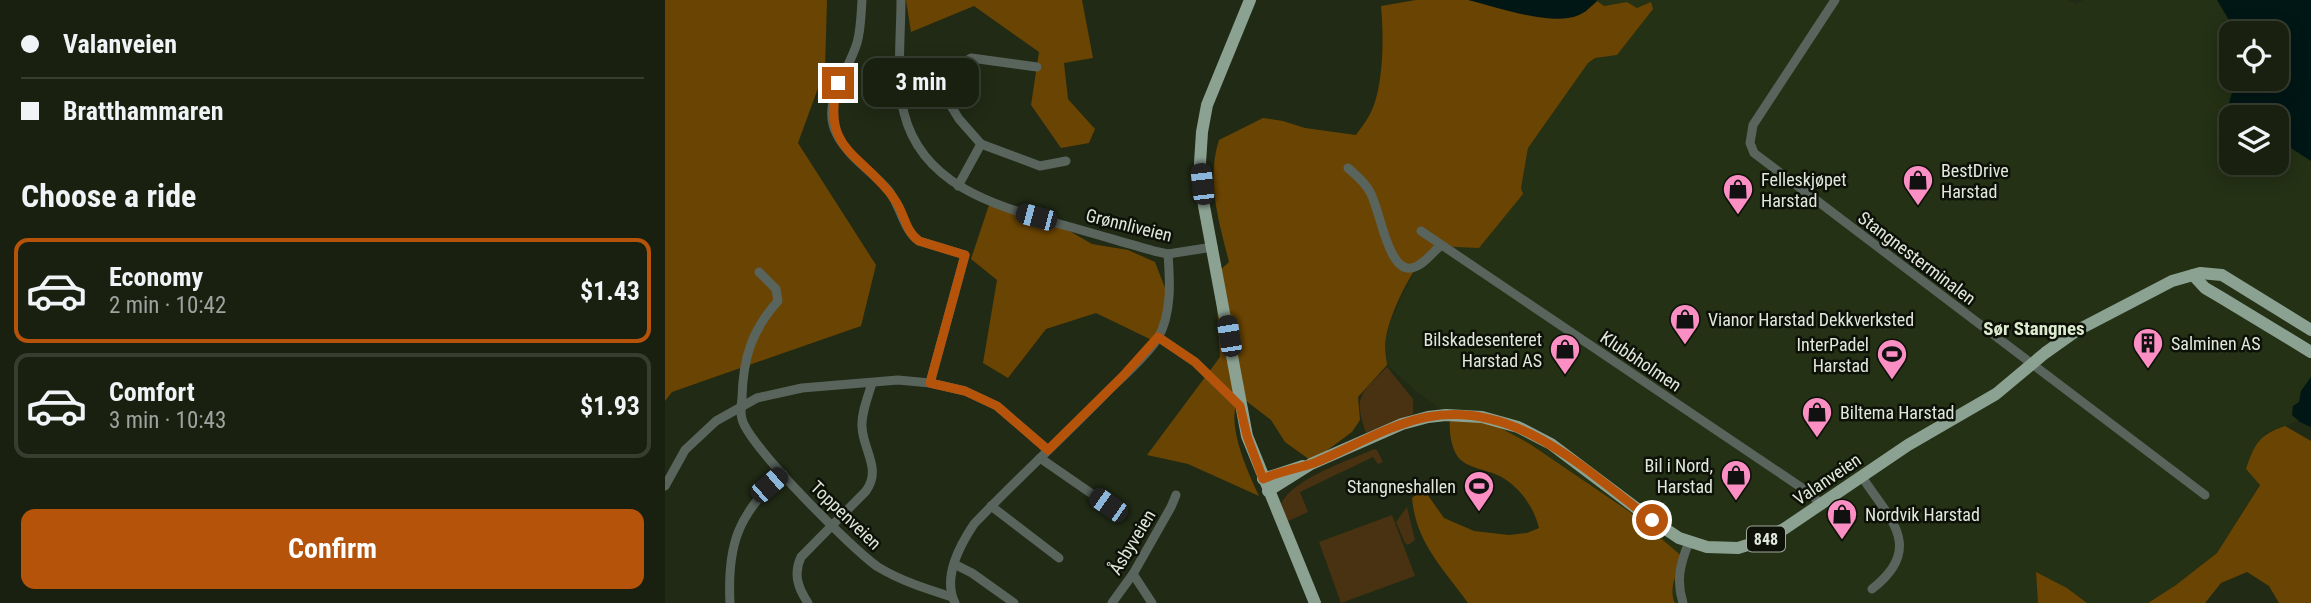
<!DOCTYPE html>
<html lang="en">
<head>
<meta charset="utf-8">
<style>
	body { margin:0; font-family:"Roboto Condensed",sans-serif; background:#262d1e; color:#f1f3f6; height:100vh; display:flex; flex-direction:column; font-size:26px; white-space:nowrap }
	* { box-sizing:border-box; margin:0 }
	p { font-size:23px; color:#9fa39f }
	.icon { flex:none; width:38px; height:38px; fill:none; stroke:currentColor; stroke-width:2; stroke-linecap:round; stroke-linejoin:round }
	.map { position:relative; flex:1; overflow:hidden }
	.side { display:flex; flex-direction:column; background:#192010; width:665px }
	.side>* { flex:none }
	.guide { display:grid; align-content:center; height:154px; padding:0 21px; background:#192010 }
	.fabs { position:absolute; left:1554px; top:21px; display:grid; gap:14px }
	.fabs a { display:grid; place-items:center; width:70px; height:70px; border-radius:14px; background:#192010; box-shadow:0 4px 18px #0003,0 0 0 2px #373e30; font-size:35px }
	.end { position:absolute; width:32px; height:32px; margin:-16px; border:9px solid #b45309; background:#fff; box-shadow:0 0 0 4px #fff }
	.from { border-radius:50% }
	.bubble { position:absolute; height:49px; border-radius:14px; background:#192010; box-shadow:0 4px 18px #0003,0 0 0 2px #373e30; font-size:23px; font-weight:700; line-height:49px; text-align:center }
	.car { position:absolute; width:21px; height:42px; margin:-21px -10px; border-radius:9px; box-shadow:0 0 5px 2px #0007; background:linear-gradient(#222 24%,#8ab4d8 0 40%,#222 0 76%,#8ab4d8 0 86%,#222 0) }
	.guide b { display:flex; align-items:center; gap:24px; height:66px; font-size:26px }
	.guide b+b { border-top:2px solid #373e30 }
	.guide i { width:18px; height:18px; background:#f1f3f6 }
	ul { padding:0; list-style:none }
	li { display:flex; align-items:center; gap:21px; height:105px; margin:0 14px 10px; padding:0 7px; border:4px solid #373e30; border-radius:14px }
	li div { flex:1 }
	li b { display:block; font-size:26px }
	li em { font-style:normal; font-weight:700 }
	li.active { border-color:#b45309 }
	li>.icon { width:63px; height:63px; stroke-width:1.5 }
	h2 { padding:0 21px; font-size:32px; line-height:84px }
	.action { display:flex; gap:14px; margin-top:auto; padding:14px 21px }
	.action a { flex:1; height:80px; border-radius:14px; background:#b45309; color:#fff; font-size:28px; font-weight:700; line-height:80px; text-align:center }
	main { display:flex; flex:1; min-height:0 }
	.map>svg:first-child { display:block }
	.built { fill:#243115 }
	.green { fill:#493211 }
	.forest { fill:#6a4402 }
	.water { fill:#001715 }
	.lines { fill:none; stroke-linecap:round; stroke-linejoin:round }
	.minor { stroke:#59645d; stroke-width:9 }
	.major { stroke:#8ba293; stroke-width:12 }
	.route { stroke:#b45309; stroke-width:9 }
	.labels { text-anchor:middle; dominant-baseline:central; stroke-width:5; stroke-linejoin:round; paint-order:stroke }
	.shield { fill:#0d1108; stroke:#a1a89c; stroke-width:2 }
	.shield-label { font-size:16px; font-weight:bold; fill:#e1e8db }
	.poi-label { font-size:18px; fill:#e1e8db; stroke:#0d1108; text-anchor:start }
	.street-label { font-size:18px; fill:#e1e8db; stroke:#0d1108 }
	.neighbourhood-label { font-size:19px; font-weight:bold; fill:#dceacf; stroke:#0d1108 }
</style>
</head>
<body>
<main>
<section class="side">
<div class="guide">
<b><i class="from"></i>Valanveien</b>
<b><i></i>Bratthammaren</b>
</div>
<h2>Choose a ride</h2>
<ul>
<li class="active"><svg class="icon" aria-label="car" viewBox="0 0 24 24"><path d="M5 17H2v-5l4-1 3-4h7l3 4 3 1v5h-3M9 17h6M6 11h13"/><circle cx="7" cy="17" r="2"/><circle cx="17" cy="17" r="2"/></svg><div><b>Economy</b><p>2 min · 10:42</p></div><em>$1.43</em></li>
<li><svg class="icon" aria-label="car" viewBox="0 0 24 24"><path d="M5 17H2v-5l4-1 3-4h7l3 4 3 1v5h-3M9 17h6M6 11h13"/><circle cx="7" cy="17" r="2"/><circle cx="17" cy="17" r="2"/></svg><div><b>Comfort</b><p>3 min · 10:43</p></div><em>$1.93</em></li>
</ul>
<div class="action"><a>Confirm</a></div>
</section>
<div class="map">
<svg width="1646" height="603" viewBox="0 0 1646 603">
	<rect width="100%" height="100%" fill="#212a15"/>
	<polygon class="built" points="931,0 1402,0 1411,4 1418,0 1552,0 1572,33 1566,33 1566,79 1570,79 1564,103 1583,117 1566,117 1566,163 1612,163 1612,139 1646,161 1646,377 1636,391 1634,402 1627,415 1634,421 1600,433 1595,484 1552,553 1511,585 1483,603 1422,603 1402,588 1371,572 1373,603 1010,603 1006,596 1013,568 965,512 865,444 832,426 785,416 751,391 722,365 720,341 724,326 736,297 759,255 856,188 863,148 923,63 930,58 952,55 972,8 962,2 939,6"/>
	<g class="green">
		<path d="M722 367 748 399V414L701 433C688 395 696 394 722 367Z"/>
		<path d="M709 449 712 450 718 462 713 464 708 457 635 492 643 512 621 522 616 504C628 478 684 461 709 449Z"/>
		<polygon points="742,507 750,540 743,545 740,543 731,522"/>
		<polygon points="727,515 750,576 676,603 654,542"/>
	</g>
	<g class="forest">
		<polygon points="0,0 162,0 160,69 133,143 211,265 196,326 7,392 0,401"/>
		<polygon points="241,0 417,0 428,58 399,63 403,99 430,129 424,143 396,148 366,105 374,52 309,6 246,32"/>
		<path d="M751 0H803L858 14 920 12 932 1 939 6 962 2 972 8 986 2 988 9 952 55 930 58 923 63 863 148 856 188 858 194 814 248 770 246C749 263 726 310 721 337 719 346 721 356 722 365L693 397 695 420 687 432 649 460H645L620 442 606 420 576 397C557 418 584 474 594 496L523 464 482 455 555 357 550 275 564 262C554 222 541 180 554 140L598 118 618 121 640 128 691 135C695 129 700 123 704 116 719 90 719 36 716 6Z"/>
		<polygon points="324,205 401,229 427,244 463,250 490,262 502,293 493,343 431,313 381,329 343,378 318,363 332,280 306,259"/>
		<path d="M785 416 832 426 865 444 965 512 1019 558C1012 570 1003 590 1010 603H803C778 568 751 543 747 498L752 494H762L779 518 809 531 844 535 862 533 874 528C869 506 852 483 830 474 818 469 798 467 791 454 785 443 784 428 785 416Z"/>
		<path d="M1620 426 1646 441V603H1614L1604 586 1582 572 1556 583 1540 603H1483L1511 585 1552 553 1595 485 1581 469C1590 443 1594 435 1620 426Z"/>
		<polygon points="1371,572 1402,588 1422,603 1373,603"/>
	</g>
	<g class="water">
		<path d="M804 0H931L932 1C926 6 921 12 914 15 888 27 831 7 804 0Z"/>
		<polygon points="1552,0 1646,0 1646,161 1612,139 1612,117 1583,117 1564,103 1571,79 1612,79 1612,33 1572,33"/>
		<polygon points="1646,377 1646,427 1635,422 1627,415 1628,406 1634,402 1636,391"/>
	</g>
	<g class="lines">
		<g class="minor">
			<path d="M197 0C196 14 196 29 192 43 183 73 155 103 172 135 184 158 208 172 224 191 236 207 238 230 254 241L300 255 265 383"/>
			<path d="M236 0C236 34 231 81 239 113 257 185 329 205 391 223 424 232 457 242 489 251L503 254 548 247"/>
			<polyline points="1170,0 1088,125 1085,143 1089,153 1540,495"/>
			<polyline points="372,67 306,58 296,64 285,77 283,91 286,106 294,119 316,144 375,166 401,161"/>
			<path d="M683 168C691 175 700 182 705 192 715 209 723 272 746 268 757 267 768 252 776 245"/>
			<polyline points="293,186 316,144"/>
			<polyline points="756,231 1143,492 1157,505"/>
			<path d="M94 272 111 289 113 301C86 331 78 359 77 398 76 405 75 412 77 419 83 445 188 550 213 567 236 581 262 589 287 597"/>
			<polyline points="493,337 530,362 575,406"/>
			<polyline points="375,458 443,505"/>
			<path d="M1197 477C1225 519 1260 548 1207 589"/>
			<polyline points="0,486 20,450 51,421 92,398 137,388 233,380 265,383 300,391 332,406 383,450"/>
			<polyline points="326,506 394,558"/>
			<polyline points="289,564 307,573 349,603"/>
			<polyline points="468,574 487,603"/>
			<path d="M65 603C62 545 73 513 118 474"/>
			<path d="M143 603C133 588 128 574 136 557L201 491C217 469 198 450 197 427 196 413 203 397 207 383"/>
			<path d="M290 603C277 577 295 545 309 524 352 479 398 437 442 392 458 376 480 358 493 338 507 313 505 281 503 254"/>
			<polyline points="447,603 468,574 506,507 511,495"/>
			<path d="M1018 603C1011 581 1015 564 1024 542"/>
		</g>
		<g class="major">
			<polyline points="585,0 542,105 537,132 535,163 539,206 582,436 650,603"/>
			<polyline points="1528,275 1540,288 1557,298 1646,352"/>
			<polyline points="598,479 638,466"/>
			<polyline points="603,491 646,464 737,424 763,417 781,415 817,417 853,427 886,444 987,520 1014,538 1042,547 1073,548 1089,543 1119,529 1243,445 1331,394 1380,353 1411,331 1507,281 1535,273 1557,275 1646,330"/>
		</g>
	</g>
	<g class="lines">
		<path class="route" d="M173 83C155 152 198 153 230 200 240 214 240 231 254 241L300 255 265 383 300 391 332 406 383 450 457 377 493 337 530 362 575 406 582 436 598 479C615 471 632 469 649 463 686 448 723 425 762 417 852 400 921 471 987 520"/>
	</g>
	<defs>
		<g id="shop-pin" transform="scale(1.575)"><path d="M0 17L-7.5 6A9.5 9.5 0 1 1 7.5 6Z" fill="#fb8fc4" stroke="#0d1108"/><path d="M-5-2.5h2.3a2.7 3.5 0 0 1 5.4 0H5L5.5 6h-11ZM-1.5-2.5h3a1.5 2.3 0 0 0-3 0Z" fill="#111"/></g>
		<g id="building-pin" transform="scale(1.575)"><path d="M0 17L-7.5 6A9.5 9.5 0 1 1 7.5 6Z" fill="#fb8fc4" stroke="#0d1108"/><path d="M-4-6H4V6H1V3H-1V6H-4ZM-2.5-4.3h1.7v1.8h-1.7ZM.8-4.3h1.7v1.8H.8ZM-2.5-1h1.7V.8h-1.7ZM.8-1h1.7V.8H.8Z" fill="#111"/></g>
		<g id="stadium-pin" transform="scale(1.575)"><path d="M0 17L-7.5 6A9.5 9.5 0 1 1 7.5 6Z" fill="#fb8fc4" stroke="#0d1108"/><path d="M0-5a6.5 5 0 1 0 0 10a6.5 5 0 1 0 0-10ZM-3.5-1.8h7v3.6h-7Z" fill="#111"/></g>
	</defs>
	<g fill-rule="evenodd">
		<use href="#shop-pin" x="1253" y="180"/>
		<use href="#shop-pin" x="1073" y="189"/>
		<use href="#shop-pin" x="1020" y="319"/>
		<use href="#building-pin" x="1483" y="343"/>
		<use href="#shop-pin" x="900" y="349"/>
		<use href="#stadium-pin" x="1227" y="354"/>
		<use href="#shop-pin" x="1152" y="412"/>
		<use href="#shop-pin" x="1071" y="475"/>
		<use href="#stadium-pin" x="814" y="486"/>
		<use href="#shop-pin" x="1177" y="514"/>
	</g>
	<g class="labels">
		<rect class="shield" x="1082" y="526.5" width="38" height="25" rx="5"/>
		<g class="shield-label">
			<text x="1101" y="539">848</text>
		</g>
		<g class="poi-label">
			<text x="1276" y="170">BestDrive<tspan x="1276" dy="21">Harstad</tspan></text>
			<text x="1096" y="179">Felleskjøpet<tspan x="1096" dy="21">Harstad</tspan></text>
			<text x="1043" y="319">Vianor Harstad Dekkverksted</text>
			<text x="877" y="339" text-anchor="end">Bilskadesenteret<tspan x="877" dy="21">Harstad AS</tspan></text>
			<text x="1506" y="343">Salminen AS</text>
			<text x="1204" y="344" text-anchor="end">InterPadel<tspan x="1204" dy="21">Harstad</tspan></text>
			<text x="1175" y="412">Biltema Harstad</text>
			<text x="1048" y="465" text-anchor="end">Bil i Nord,<tspan x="1048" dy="21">Harstad</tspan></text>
			<text x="791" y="486" text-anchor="end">Stangneshallen</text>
			<text x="1200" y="514">Nordvik Harstad</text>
		</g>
		<g class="street-label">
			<text transform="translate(464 225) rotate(14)">Grønnliveien</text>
			<text transform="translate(1252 258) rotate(37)">Stangnesterminalen</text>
			<text transform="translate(976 361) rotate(34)">Klubbholmen</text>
			<text transform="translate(1162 479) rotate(-34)">Valanveien</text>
			<text transform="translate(181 515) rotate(44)">Toppenveien</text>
			<text transform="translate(467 542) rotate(-59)">Åsbyveien</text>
		</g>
		<g class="neighbourhood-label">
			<text x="1369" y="328">Sør Stangnes</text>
		</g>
	</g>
</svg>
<div class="fabs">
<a><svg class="icon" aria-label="locate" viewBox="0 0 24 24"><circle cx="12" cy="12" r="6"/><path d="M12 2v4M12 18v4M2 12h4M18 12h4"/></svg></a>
<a><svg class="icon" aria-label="layers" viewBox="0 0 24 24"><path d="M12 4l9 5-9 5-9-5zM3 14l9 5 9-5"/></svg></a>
</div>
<i class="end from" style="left:987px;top:520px"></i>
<i class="end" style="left:173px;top:83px"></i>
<div class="bubble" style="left:198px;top:58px;width:116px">3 min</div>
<i class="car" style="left:537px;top:184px;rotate:354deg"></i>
<i class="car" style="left:371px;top:217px;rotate:285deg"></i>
<i class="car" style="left:564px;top:336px;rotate:351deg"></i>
<i class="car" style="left:104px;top:485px;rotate:49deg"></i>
<i class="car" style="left:443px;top:505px;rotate:305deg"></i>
</div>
</main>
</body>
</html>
